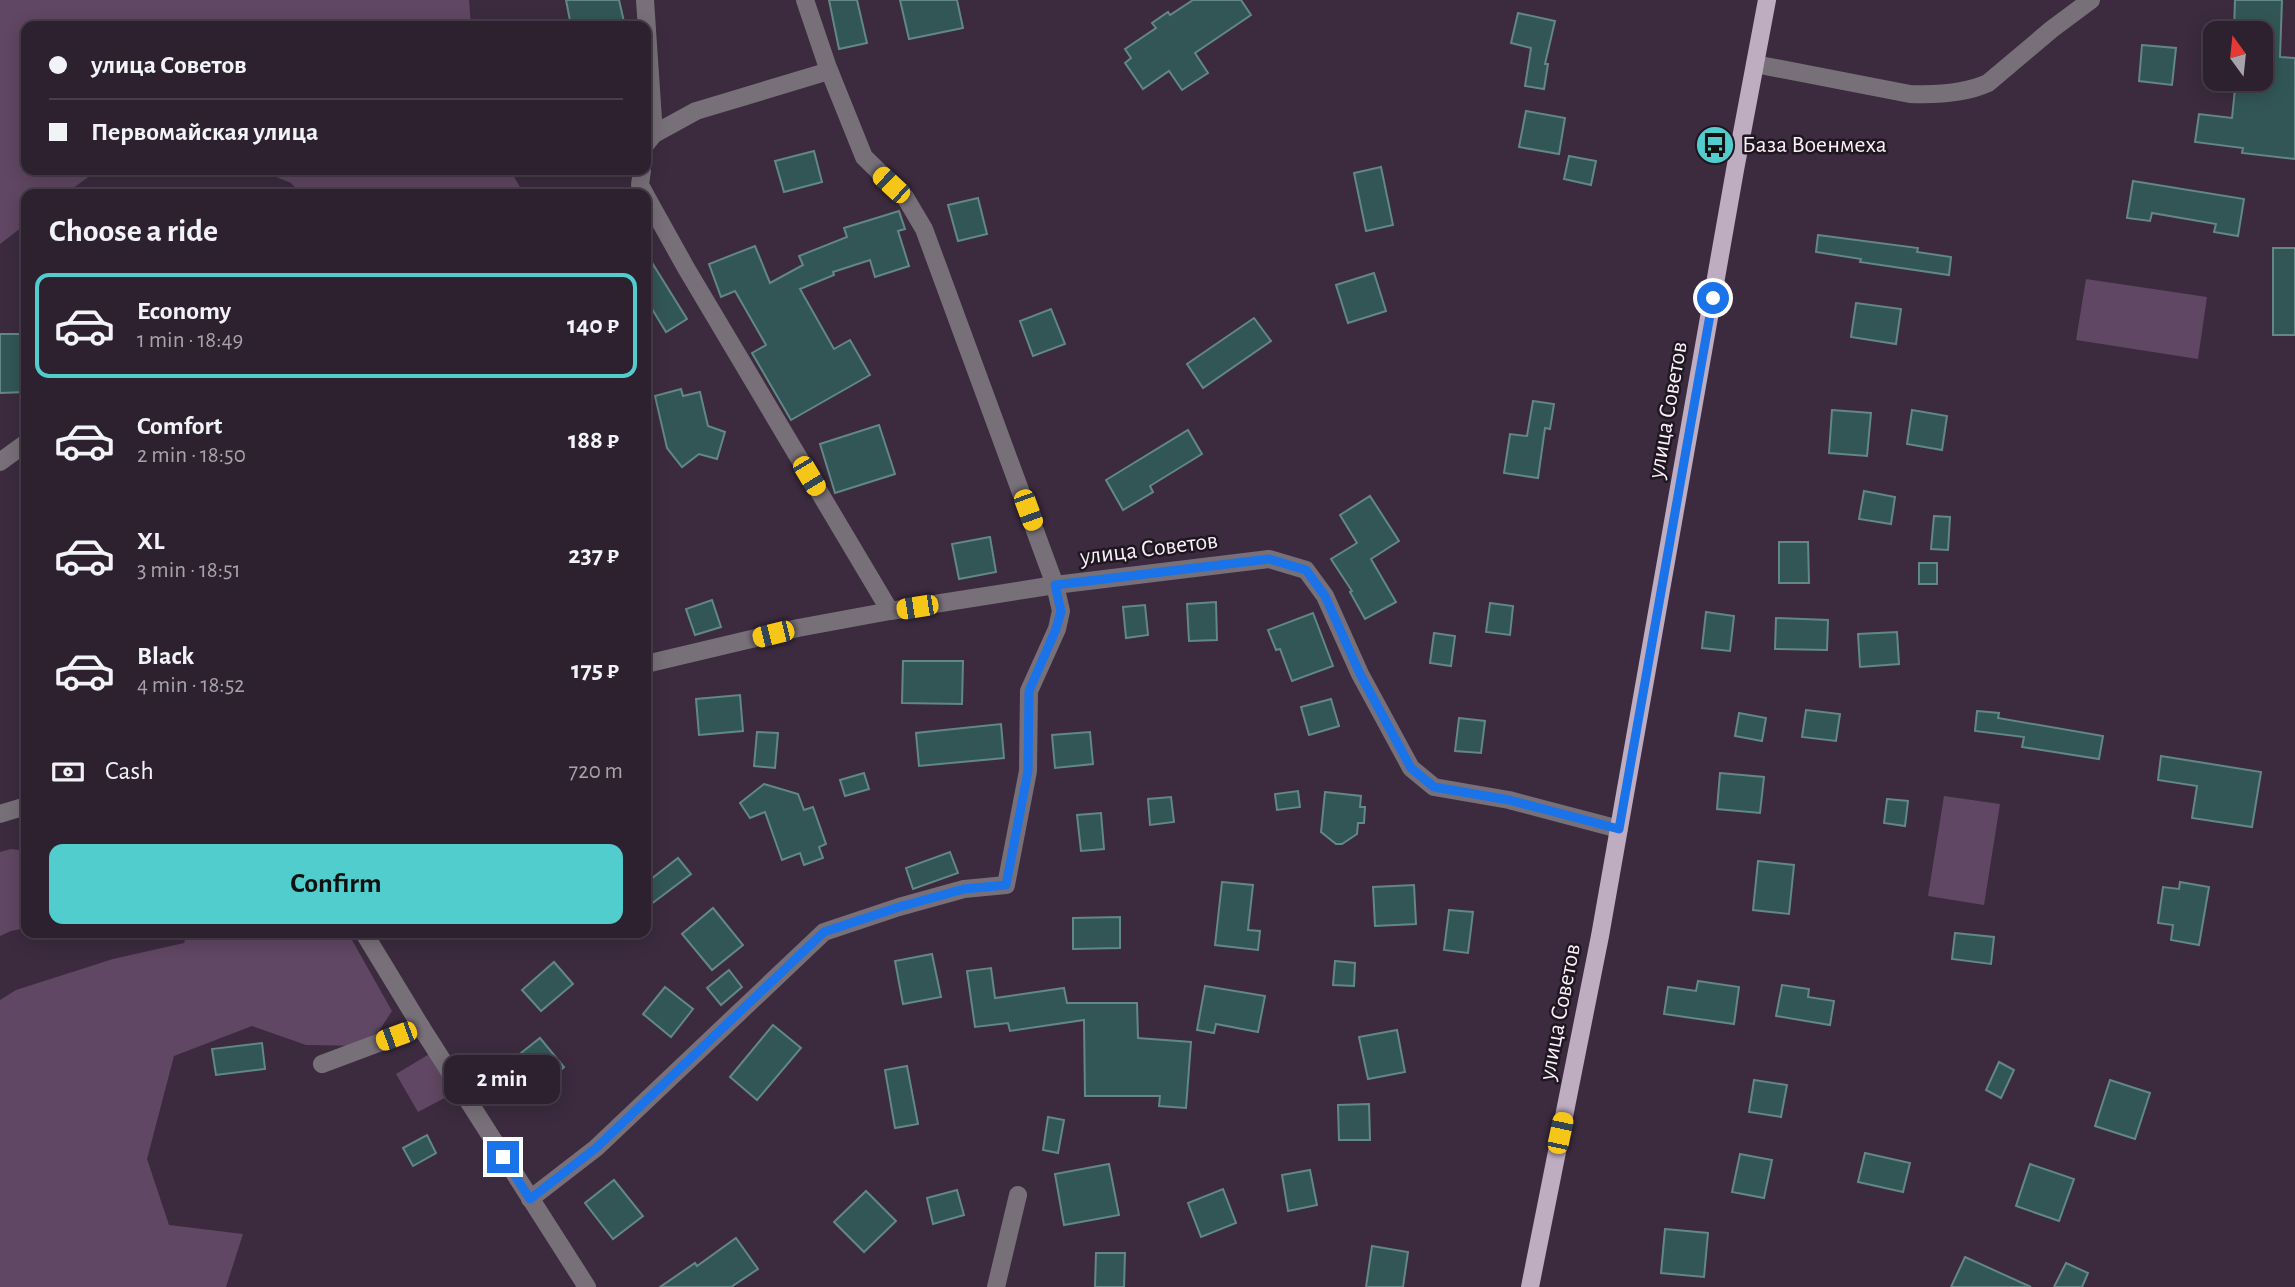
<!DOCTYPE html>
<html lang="en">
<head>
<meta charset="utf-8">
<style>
	body { margin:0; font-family:"Alegreya Sans",sans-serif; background:#352837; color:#f1f3f6; height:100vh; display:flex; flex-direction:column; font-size:26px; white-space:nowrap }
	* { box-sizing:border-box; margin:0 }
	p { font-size:23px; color:#a7a3aa }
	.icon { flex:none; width:38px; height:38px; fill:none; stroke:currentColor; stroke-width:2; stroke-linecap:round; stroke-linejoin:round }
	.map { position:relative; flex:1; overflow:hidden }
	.panel { position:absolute; left:21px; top:189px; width:630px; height:749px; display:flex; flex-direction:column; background:#2d202f; border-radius:14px; box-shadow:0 4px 18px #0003,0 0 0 2px #483e4b }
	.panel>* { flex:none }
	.banner { position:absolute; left:21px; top:21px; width:630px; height:154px; border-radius:14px; box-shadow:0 4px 18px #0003,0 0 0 2px #483e4b; display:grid; align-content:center; height:154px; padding:0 28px; background:#2d202f }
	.needle { width:46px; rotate:345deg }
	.fabs { position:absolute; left:2203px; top:21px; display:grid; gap:14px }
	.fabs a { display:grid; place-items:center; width:70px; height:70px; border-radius:14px; background:#2d202f; box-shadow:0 4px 18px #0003,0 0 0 2px #483e4b; font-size:35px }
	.end { position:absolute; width:32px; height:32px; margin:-16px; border:9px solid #1a73e8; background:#fff; box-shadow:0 0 0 4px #fff }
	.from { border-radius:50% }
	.bubble { position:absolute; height:49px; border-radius:14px; background:#2d202f; box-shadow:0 4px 18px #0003,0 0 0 2px #483e4b; font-size:23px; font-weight:700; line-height:49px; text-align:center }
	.car { position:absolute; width:21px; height:42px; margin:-21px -10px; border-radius:9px; box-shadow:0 0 5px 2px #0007; background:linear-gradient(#f5c518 24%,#345 0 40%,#f5c518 0 76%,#345 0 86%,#f5c518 0) }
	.banner b { display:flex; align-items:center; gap:24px; height:66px; font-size:26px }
	.banner b+b { border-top:2px solid #483e4b }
	.banner i { width:18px; height:18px; background:#f1f3f6 }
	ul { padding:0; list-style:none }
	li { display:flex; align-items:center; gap:21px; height:105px; margin:0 14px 10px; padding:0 14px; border:4px solid transparent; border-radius:14px }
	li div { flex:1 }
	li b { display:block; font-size:26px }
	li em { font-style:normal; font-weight:700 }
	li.current { border-color:#52cdcd }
	li>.icon { width:63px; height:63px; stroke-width:1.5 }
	h2 { padding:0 28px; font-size:32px; line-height:84px }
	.pay { display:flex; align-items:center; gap:18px; height:77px; padding:0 28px; font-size:26px }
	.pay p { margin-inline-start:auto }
	.cta { display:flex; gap:14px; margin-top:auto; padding:14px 28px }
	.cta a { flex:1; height:80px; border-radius:14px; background:#52cdcd; color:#111; font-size:28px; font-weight:700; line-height:80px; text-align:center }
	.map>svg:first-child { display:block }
	.green { fill:#604763 }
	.building { fill:#325656; stroke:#628787; stroke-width:2 }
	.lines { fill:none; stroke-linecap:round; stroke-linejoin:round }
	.minor { stroke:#787079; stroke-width:18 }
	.major { stroke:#beacc0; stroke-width:18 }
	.route { stroke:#1a73e8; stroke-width:9 }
	.labels { text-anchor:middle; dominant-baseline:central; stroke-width:5; stroke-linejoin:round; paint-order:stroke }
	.poi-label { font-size:24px; fill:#fbeffc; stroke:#1f1720; text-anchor:start }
	.street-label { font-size:24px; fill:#fbeffc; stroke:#1f1720 }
</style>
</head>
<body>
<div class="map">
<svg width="2295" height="1287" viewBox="0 0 2295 1287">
	<rect width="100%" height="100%" fill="#3c2b3f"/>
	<g class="green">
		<polygon points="0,0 469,0 471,26 26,26 26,170 98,170 65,194 26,194 26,224 0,244"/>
		<polygon points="259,170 510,170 524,194 302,194 291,183"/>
		<polygon points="2086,279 2207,297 2198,359 2076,340"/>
		<polygon points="1944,796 2000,804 1984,905 1928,896"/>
		<polygon points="11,849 26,851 26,928 11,931 0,936 0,852"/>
		<polygon points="187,933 348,933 392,1011 369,1046 306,1045 252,1026 174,1056 147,1159 169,1225 243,1234 226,1287 0,1287 0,1000 16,990 113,959 184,943"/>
		<polygon points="431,1053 454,1093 418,1112 396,1074"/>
	</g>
	<g class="building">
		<polygon points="566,0 619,0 625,26 571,26"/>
		<polygon points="829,0 857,0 867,43 839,49"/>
		<polygon points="900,0 957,0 963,28 909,39"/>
		<polygon points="1193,0 1241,0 1251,15 1195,53 1208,73 1182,90 1169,71 1143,89 1125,63 1131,58 1125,49 1156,28 1152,23 1168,12 1170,15"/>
		<polygon points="2235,0 2282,0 2280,57 2295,58 2295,159 2242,153 2243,148 2195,142 2199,114 2232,118 2236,79 2261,79 2261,31 2234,31"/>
		<polygon points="1518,13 1555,21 1545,64 1548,64 1544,89 1525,86 1531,48 1511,43"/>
		<polygon points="2142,45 2176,48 2172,85 2139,81"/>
		<polygon points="1526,111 1565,118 1559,154 1519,147"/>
		<polygon points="814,151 822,182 784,192 775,161"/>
		<polygon points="1569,156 1596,161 1591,185 1564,179"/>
		<polygon points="1381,167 1393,225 1366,231 1354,173"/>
		<polygon points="2133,181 2244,199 2238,236 2214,232 2216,224 2152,213 2150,221 2127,218"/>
		<polygon points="978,198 987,234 958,241 948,205"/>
		<polygon points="899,211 905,229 898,231 909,266 875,277 870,260 833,272 834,275 800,289 834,349 850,340 870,375 791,420 752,353 766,345 735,291 721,297 709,264 755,246 770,283 803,265 799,256 847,237 844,228"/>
		<polygon points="1818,235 1918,248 1917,252 1951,257 1949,275 1860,262 1861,259 1816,252"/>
		<rect x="2273" y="248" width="22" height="87"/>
		<polygon points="646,253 687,319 666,332 646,299"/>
		<polygon points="1374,273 1386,311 1348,323 1336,285"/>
		<polygon points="1856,303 1901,309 1896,344 1851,337"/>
		<polygon points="1051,309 1065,344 1033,356 1020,321"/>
		<polygon points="1254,318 1271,341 1203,388 1187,364"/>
		<polygon points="0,334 26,334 26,392 0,393"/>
		<polygon points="681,389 683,396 700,392 708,426 725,432 717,459 699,454 682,467 667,448 655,396"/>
		<polygon points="1533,401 1554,404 1550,429 1545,428 1538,478 1504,473 1510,434 1527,436"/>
		<polygon points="1832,410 1871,413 1867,456 1829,453"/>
		<polygon points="1912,410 1947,416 1942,450 1907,444"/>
		<polygon points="879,425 895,474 835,493 820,444"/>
		<polygon points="1188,430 1202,454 1150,486 1153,492 1123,510 1106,480"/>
		<polygon points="1864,491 1895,497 1891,524 1859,519"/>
		<polygon points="1370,496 1399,541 1371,559 1396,602 1365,619 1350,592 1352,591 1331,559 1357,543 1340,515"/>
		<polygon points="1934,516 1950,517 1948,550 1931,549"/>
		<polygon points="990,537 996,572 959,579 952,544"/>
		<polygon points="1779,542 1808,542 1809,583 1779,583"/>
		<rect x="1919" y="563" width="18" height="21"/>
		<polygon points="712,600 721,627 695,635 686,609"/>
		<polygon points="1216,602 1217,640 1189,641 1187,604"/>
		<polygon points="1490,603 1513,606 1510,635 1486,632"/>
		<polygon points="1145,605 1148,635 1126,638 1123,607"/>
		<polygon points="1706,612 1734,616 1730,651 1702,648"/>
		<polygon points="1313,613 1333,666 1292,681 1280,649 1276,650 1268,630"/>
		<polygon points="1776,618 1828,620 1827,650 1775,649"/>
		<polygon points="1897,632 1899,664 1860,667 1858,634"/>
		<polygon points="1434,633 1455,636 1451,666 1430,663"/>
		<polygon points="903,661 963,661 962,704 902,703"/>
		<polygon points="740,695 743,731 699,735 696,699"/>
		<polygon points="1331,699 1339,726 1309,735 1301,707"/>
		<polygon points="1806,710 1840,714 1836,741 1802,737"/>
		<polygon points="1977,711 1999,713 1998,718 2103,736 2099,759 2022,747 2024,737 1975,731"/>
		<polygon points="1739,713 1766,718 1762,741 1735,736"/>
		<polygon points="1459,718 1485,721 1481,753 1455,751"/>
		<polygon points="1001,724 1004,758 919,766 916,733"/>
		<polygon points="757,732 778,733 775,768 754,766"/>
		<polygon points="1090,732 1093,764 1055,768 1052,735"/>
		<polygon points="2161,756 2261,772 2252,827 2192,818 2197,786 2158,780"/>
		<polygon points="864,773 869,789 845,796 840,780"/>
		<polygon points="1720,773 1764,777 1760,813 1717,809"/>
		<polygon points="764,784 798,794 804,810 813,807 826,844 819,847 823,858 804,865 800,853 782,860 765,812 750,818 740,803"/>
		<polygon points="1298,791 1300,807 1277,810 1275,794"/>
		<polygon points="1325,792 1361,796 1360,807 1365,807 1364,823 1358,823 1357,834 1342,844 1336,844 1321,832"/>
		<polygon points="1171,797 1174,822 1150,825 1148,799"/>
		<polygon points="1887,799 1908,801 1905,826 1884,823"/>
		<polygon points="1101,813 1104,849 1081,851 1077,815"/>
		<polygon points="950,852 958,873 913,889 906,868"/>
		<polygon points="678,858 691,874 646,908 646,883"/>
		<polygon points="1758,861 1794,865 1789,914 1753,910"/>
		<polygon points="1222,882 1253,885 1248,930 1260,931 1258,950 1215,945"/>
		<polygon points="2180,882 2209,887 2199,945 2171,940 2173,925 2158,923 2163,887 2179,889"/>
		<polygon points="1414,885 1416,924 1375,926 1373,887"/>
		<polygon points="713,908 743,945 712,970 682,934"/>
		<polygon points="1449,910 1473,912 1468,953 1444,950"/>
		<polygon points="1120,917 1120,948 1073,949 1073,918"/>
		<polygon points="1955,933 1994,937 1991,964 1952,959"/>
		<polygon points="932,954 941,997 903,1004 895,961"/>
		<polygon points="1335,961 1355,963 1354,986 1333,985"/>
		<polygon points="554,962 573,984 541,1011 522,990"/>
		<polygon points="991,968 995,998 1064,988 1067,1003 1137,1003 1138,1038 1191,1042 1186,1108 1159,1106 1160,1096 1085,1096 1084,1020 1010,1031 1008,1023 975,1027 967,971"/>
		<polygon points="729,970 742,987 721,1005 707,988"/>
		<polygon points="1698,981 1739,987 1734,1024 1664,1014 1668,987 1696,991"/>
		<polygon points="1782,985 1809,989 1808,997 1834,1001 1830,1025 1776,1016"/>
		<polygon points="1205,986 1265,996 1258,1032 1216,1024 1214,1033 1197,1030"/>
		<polygon points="665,987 693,1009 671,1037 643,1014"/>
		<polygon points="773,1025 801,1048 757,1100 730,1077"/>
		<polygon points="1397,1030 1405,1072 1368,1079 1359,1037"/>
		<polygon points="540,1038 564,1067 540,1087 516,1057"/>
		<polygon points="262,1043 265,1069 216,1075 212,1049"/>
		<polygon points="1999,1062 2014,1070 2001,1098 1986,1090"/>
		<polygon points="907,1066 918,1124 895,1128 885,1070"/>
		<polygon points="1754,1080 1787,1085 1781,1117 1749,1112"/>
		<polygon points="2110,1080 2150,1093 2135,1139 2095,1126"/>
		<polygon points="1369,1104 1370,1140 1339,1140 1338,1105"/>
		<polygon points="1048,1117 1064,1120 1058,1153 1043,1150"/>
		<polygon points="427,1135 436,1153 413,1166 403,1148"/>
		<polygon points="1865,1153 1910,1163 1903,1192 1858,1182"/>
		<polygon points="1740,1154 1772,1160 1764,1198 1732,1192"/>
		<polygon points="1109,1164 1119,1215 1064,1225 1055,1174"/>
		<polygon points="2030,1164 2074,1179 2059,1221 2016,1206"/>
		<polygon points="1310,1170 1317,1205 1288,1211 1282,1175"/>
		<polygon points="614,1180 643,1216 613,1239 585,1203"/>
		<polygon points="1223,1189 1236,1223 1201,1237 1188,1203"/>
		<polygon points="957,1190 964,1215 933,1224 927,1198"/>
		<polygon points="866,1191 896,1221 864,1252 834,1222"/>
		<polygon points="1665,1229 1708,1233 1704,1277 1661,1273"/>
		<polygon points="736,1238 758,1269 731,1287 660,1287 695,1263 697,1266"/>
		<polygon points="1372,1246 1408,1252 1403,1287 1366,1287"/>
		<polygon points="1096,1253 1125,1253 1124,1287 1095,1287"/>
		<polygon points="1965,1257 2031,1287 1951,1287"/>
		<polygon points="2066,1263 2088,1273 2082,1287 2054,1287"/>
	</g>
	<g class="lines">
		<g class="minor">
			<polyline points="645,0 654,134"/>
			<path d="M1755 64 1910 94C1936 95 1964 94 1988 83L2052 29 2091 0"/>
			<polyline points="646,144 654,134 696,111 829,71"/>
			<polyline points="642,170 640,185 645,194"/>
			<polyline points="646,196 686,268 890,611 1055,585 1269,559 1306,570 1325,596 1360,674 1411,768 1434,787 1509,800 1619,829"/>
			<polyline points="0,462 26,443"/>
			<polyline points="646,664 798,628 890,611"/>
			<polyline points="0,814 26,806"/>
			<polyline points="364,933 423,1030 587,1287"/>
			<polyline points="322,1064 421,1027"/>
			<polyline points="530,1199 596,1148 824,932 899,907 964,889 1006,885 1028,771 1029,691 1057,629 1061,611 1055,585 924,229 905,197 864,157 827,65 805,0"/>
			<polyline points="996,1287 1018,1195"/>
		</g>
		<polyline class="major" points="1530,1287 1600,936 1735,170 1767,0"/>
	</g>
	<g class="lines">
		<polyline class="route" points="503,1157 530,1199 596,1148 824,932 899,907 964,889 1006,885 1028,771 1029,691 1056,629 1061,611 1055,585 1269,559 1306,570 1325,596 1360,674 1411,768 1434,787 1509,800 1619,829 1713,298"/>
	</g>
	<defs>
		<g id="bus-disc" transform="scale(2.0125)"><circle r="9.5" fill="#52cdcd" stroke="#1f1720"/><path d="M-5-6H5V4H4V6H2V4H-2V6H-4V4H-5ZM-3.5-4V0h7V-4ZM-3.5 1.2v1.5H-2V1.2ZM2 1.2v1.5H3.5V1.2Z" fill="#111"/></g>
	</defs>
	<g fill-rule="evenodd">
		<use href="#bus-disc" x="1715" y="145"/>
	</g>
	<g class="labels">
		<g class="poi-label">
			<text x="1742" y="145">База Военмеха</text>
		</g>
		<g class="street-label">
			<text transform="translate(1668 410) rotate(-80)">улица Советов</text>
			<text transform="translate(1149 549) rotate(-7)">улица Советов</text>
			<text transform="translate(1560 1012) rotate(-79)">улица Советов</text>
		</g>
	</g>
</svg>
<div class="fabs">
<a><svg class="needle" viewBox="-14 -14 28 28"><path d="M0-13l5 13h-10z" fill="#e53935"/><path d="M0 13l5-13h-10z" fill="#a7a3aa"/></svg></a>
</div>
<i class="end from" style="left:1713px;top:298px"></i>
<i class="end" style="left:503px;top:1157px"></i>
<div class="bubble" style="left:444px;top:1055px;width:116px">2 min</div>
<i class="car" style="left:891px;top:185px;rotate:313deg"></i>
<i class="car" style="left:809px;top:476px;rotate:149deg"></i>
<i class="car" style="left:1028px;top:510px;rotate:160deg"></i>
<i class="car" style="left:917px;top:607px;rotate:261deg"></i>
<i class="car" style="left:773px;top:634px;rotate:256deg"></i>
<i class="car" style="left:396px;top:1036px;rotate:250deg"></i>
<i class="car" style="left:1560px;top:1133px;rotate:12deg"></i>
<div class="banner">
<b><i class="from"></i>улица Советов</b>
<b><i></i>Первомайская улица</b>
</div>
<section class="panel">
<h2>Choose a ride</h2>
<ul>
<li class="current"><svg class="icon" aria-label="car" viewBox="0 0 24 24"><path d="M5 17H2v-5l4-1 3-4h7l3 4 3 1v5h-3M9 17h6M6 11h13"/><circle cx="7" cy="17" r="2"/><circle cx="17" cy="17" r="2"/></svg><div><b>Economy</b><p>1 min · 18:49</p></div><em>140 ₽</em></li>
<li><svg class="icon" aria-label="car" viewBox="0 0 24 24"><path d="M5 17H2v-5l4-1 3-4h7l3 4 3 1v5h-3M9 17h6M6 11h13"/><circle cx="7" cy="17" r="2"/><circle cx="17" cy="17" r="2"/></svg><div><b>Comfort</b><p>2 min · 18:50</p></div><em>188 ₽</em></li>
<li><svg class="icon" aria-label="car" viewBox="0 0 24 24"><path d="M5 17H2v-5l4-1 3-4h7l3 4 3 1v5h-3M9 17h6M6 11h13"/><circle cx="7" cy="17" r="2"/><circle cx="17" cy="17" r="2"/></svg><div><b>XL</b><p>3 min · 18:51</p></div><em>237 ₽</em></li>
<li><svg class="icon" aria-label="car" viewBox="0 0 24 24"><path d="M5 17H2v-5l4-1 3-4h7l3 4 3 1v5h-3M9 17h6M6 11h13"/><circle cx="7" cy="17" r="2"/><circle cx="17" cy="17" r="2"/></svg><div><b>Black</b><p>4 min · 18:52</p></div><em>175 ₽</em></li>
</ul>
<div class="pay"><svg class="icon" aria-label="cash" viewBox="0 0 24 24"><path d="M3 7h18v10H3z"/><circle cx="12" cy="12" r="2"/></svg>Cash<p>720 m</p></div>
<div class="cta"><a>Confirm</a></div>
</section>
</div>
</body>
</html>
